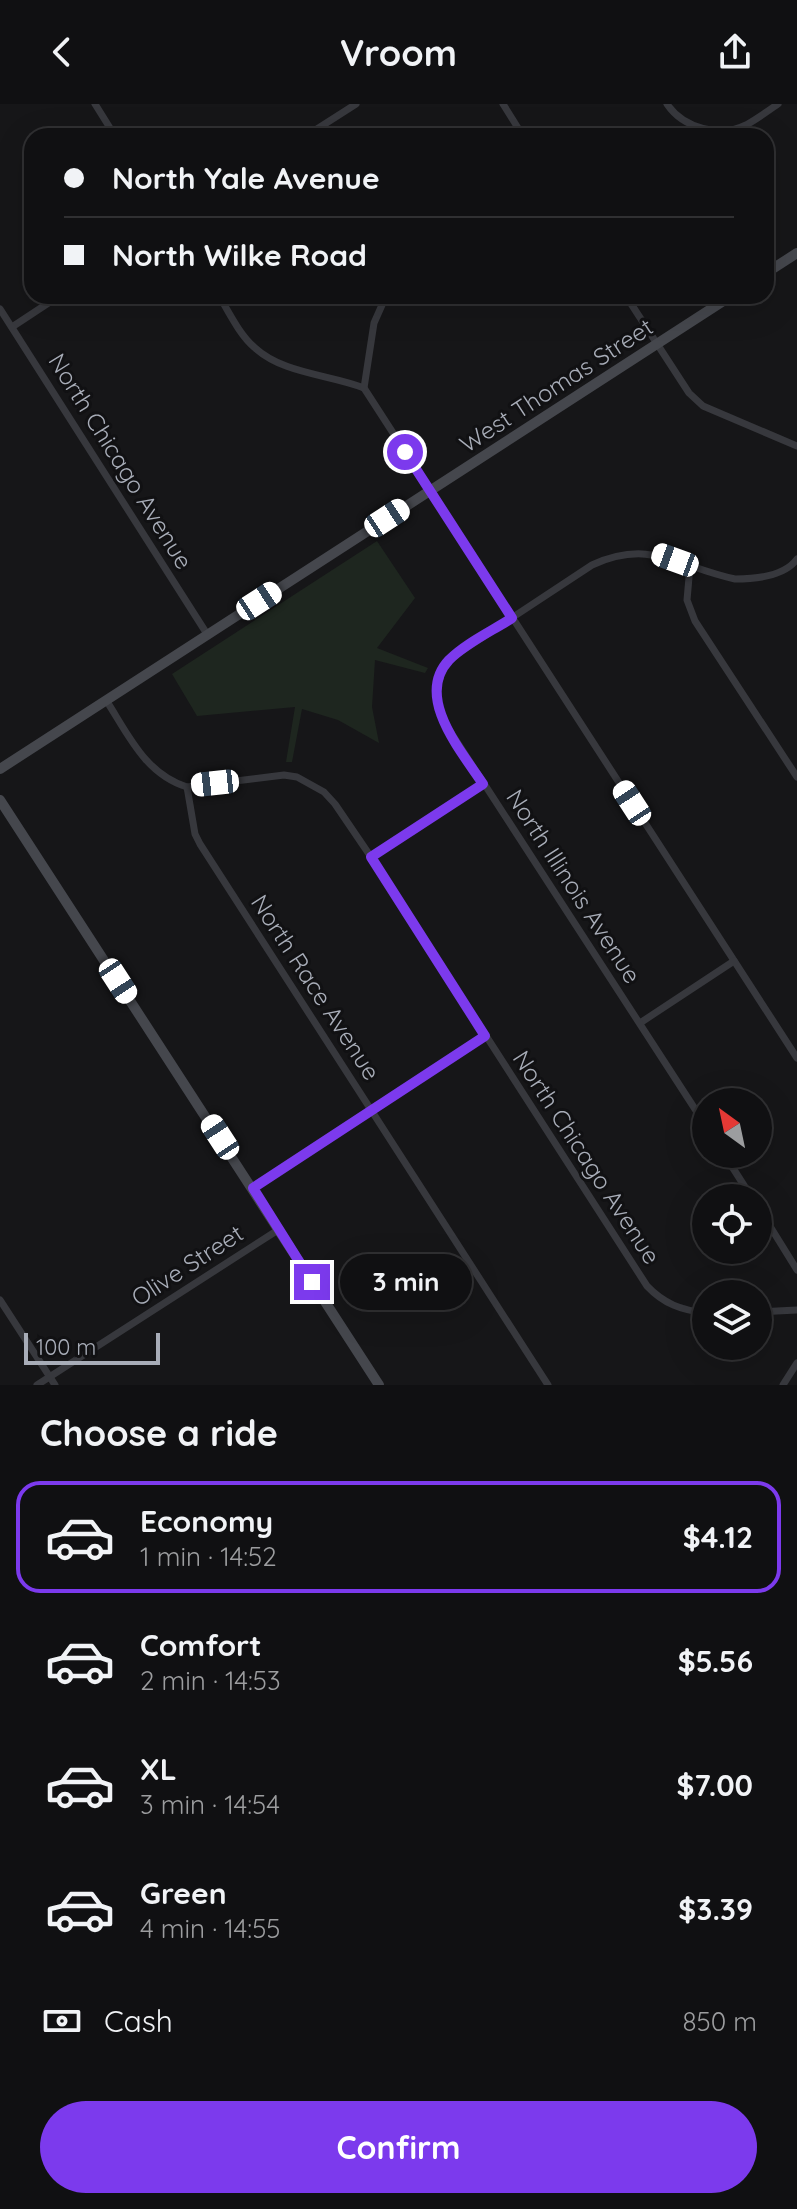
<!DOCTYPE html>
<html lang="en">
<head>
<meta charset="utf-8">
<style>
	body { margin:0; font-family:Quicksand,sans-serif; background:#1e1e20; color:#f1f3f6; height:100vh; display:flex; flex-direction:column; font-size:30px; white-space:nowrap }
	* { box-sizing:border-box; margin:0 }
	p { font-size:26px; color:#9c9d9f }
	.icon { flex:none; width:44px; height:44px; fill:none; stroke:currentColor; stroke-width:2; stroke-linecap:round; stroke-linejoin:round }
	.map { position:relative; height:1281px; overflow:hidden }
	.details { display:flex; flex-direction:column; background:#101012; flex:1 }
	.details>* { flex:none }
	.top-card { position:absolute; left:24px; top:24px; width:750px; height:176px; border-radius:24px; box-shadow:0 8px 32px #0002,0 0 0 2px #303032; display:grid; align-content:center; height:176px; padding:0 40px; background:#101012 }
	.needle { width:52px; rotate:327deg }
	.fabs { position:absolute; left:692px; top:984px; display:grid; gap:16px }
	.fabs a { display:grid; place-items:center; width:80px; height:80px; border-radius:50%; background:#101012; box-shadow:0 8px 32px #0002,0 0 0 2px #303032; font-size:40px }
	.scale { position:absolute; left:24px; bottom:20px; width:136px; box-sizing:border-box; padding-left:8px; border:4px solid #a8adb8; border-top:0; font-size:22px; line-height:28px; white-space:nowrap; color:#a8adb8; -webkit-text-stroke:6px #111113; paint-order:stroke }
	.end { position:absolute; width:36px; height:36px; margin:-18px; border:10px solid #7c3aed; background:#fff; box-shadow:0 0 0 4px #fff }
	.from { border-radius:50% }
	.bubble { position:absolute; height:56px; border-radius:28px; background:#101012; box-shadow:0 8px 32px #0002,0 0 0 2px #303032; font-size:26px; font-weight:800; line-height:56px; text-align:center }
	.car { position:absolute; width:24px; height:48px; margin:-24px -12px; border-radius:10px; box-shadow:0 0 6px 2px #0007; background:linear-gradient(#fff 24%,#345 0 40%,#fff 0 76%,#345 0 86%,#fff 0) }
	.top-card b { display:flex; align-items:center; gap:28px; height:76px; font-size:30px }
	.top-card b+b { border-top:2px solid #303032 }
	.top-card i { width:20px; height:20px; background:#f1f3f6 }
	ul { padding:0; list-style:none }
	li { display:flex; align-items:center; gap:24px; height:112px; margin:0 16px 12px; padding:0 24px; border:4px solid transparent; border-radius:24px }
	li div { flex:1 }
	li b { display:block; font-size:30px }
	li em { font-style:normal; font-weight:800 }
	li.active { border-color:#7c3aed }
	li>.icon { width:72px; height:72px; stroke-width:1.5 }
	h2 { padding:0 40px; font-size:36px; line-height:96px }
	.pay { display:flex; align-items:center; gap:20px; height:88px; padding:0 40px; font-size:30px }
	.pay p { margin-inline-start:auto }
	.cta { display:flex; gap:16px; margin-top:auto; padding:16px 40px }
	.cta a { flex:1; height:92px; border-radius:48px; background:#7c3aed; color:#fff; font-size:32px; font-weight:800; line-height:92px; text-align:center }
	header { display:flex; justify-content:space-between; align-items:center; height:104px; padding:0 40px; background:#101012; font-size:36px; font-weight:800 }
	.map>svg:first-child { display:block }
	.green { fill:#1e261f }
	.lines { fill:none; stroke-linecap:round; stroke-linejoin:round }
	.street { stroke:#37383d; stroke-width:7 }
	.secondary { stroke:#45474d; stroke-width:10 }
	.route { stroke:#7c3aed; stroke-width:10 }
	.labels { text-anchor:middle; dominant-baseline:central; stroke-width:6; stroke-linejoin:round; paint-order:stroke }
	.street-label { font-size:24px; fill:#a8adb8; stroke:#111113 }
</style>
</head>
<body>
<header><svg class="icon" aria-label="back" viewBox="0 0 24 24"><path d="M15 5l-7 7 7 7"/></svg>Vroom<svg class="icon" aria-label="share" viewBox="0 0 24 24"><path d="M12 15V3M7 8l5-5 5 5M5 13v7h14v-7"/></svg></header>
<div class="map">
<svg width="797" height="1281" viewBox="0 0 797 1281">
	<rect width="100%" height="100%" fill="#161618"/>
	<polygon class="green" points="377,437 415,494 377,544 428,564 425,569 375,556 372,603 379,639 338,616 302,605 292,658 286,658 295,603 197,612 172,570"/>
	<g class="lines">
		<g class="street">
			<polyline points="95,0 115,32"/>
			<polyline points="503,0 523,32"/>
			<path d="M667 0C683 24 720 34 746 21 757 15 768 7 778 0"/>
			<polyline points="306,32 356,0"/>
			<path d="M219 192C229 208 239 230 254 243 283 270 328 270 364 284L797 954"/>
			<polyline points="626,192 689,289 703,302 797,342"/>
			<polyline points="0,205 207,530"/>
			<polyline points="12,223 59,192"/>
			<polyline points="364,284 374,219 386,192"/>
			<polyline points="690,462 687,496 695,517 797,673"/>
			<path d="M106 596C128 630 145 670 187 683L284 671 297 673 324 688 335 700 371 753 647 1182C664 1200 681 1206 706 1209"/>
			<polyline points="187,683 195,730 200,740 548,1281"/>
			<polyline points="371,753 483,680"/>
			<polyline points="640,919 734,857"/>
			<path d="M706 1022 448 624C433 598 433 570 457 550L592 461C651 434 678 463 735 475 755 475 784 473 797 455"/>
			<polyline points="724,1050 752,1094"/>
			<polyline points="253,1084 485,932"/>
			<polyline points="758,1103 797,1166"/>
			<polyline points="0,1196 55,1281"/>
			<polyline points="758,1208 797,1206"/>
			<polyline points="37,1281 278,1126"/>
			<polyline points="783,1281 797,1259"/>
		</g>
		<g class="secondary">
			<polyline points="766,169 797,149"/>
			<polyline points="0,665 731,192"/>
			<polyline points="0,696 379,1281"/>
		</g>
	</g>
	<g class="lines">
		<path class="route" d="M312 1178 253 1084 485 932 371 753 483 680C462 648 414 593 449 556 466 539 492 527 512 514L405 348"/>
	</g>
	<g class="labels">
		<g class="street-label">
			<text transform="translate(556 281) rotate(-33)">West Thomas Street</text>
			<text transform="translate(121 357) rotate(58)">North Chicago Avenue</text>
			<text transform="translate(574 782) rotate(57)">North Illinois Avenue</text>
			<text transform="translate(316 883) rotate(57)">North Race Avenue</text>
			<text transform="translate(587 1053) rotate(57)">North Chicago Avenue</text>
			<text transform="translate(187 1161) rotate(-33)">Olive Street</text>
		</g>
	</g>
</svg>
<div class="fabs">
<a><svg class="needle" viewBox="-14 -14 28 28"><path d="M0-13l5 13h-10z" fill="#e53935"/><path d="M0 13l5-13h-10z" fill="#9c9d9f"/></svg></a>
<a><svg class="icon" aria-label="locate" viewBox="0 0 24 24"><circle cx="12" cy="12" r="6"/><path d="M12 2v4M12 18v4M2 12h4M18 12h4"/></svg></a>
<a><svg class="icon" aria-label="layers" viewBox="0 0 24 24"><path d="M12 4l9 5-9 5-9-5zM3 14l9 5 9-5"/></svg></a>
</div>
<div class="scale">100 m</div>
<i class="end from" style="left:405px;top:348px"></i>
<i class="end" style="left:312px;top:1178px"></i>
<div class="bubble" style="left:340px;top:1150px;width:132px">3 min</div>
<i class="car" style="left:387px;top:414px;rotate:57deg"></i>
<i class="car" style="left:675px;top:456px;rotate:290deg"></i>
<i class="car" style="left:259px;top:497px;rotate:57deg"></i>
<i class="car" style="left:215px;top:679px;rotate:264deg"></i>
<i class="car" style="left:632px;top:699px;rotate:327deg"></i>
<i class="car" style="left:118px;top:877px;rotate:147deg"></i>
<i class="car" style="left:220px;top:1033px;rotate:327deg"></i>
<div class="top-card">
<b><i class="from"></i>North Yale Avenue</b>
<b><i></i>North Wilke Road</b>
</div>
</div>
<section class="details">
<h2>Choose a ride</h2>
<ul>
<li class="active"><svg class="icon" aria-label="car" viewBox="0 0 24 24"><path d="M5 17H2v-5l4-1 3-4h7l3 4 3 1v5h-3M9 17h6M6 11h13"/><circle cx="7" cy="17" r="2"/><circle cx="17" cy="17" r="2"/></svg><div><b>Economy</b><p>1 min · 14:52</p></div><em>$4.12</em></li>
<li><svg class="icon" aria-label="car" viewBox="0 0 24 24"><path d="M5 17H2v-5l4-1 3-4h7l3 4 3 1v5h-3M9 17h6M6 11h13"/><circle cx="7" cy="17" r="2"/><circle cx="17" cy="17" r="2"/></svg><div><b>Comfort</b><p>2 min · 14:53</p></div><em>$5.56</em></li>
<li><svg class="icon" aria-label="car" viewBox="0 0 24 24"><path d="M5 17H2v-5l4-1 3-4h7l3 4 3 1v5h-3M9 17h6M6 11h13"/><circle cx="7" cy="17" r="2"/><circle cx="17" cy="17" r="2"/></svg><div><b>XL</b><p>3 min · 14:54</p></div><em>$7.00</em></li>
<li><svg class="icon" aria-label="car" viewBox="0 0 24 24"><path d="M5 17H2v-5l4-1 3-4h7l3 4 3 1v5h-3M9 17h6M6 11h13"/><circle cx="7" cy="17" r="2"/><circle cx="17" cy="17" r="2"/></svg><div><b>Green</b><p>4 min · 14:55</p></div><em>$3.39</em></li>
</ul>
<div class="pay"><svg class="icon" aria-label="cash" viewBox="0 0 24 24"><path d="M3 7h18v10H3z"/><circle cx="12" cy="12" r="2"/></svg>Cash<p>850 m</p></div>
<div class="cta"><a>Confirm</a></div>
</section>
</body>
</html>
